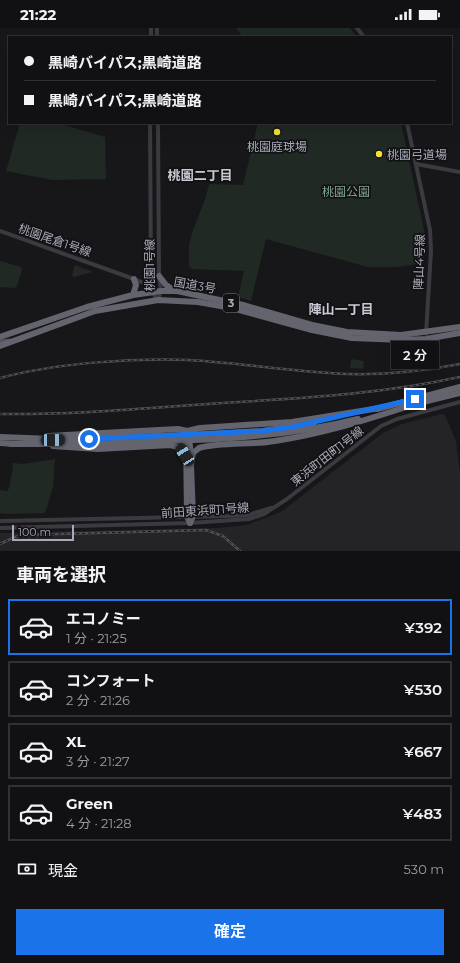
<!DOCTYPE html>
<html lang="ja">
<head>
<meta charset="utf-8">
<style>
	body { margin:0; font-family:Montserrat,"Noto Sans JP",sans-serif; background:#1e1f21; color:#f1f3f6; height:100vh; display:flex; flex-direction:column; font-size:15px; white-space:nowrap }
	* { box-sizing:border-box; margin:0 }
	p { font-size:13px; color:#9c9da0 }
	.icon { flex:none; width:22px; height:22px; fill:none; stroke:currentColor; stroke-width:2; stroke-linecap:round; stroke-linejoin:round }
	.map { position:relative; height:523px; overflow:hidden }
	.sheet { display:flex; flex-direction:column; background:#111113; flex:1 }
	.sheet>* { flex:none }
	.hud { position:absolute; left:8px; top:8px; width:444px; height:88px; border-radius:0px; box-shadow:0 4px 16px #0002,0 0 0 1px #303133; display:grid; align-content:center; height:88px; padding:0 16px; background:#111113 }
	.scale { position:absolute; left:12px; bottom:10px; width:62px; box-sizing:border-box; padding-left:4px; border:2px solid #a9aab9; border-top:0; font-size:11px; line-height:14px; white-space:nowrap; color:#a9aab9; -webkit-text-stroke:3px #121214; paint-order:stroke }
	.end { position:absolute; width:18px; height:18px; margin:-9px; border:5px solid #1a73e8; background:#fff; box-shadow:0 0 0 2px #fff }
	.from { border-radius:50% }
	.bubble { position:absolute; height:28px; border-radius:0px; background:#111113; box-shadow:0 4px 16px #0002,0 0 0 1px #303133; font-size:13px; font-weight:600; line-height:28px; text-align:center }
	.car { position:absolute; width:12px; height:24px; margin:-12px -6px; border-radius:5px; box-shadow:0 0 3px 1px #0007; background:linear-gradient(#222 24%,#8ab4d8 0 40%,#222 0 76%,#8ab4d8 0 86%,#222 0) }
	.hud b { display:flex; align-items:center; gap:14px; height:38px; font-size:15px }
	.hud b+b { border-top:1px solid #303133 }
	.hud i { width:10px; height:10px; background:#f1f3f6 }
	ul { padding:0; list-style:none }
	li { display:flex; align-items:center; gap:12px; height:56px; margin:0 8px 6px; padding:0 8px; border:2px solid #303133; border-radius:0px }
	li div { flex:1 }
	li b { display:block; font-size:15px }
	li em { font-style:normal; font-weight:600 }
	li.on { border-color:#1a73e8 }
	li>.icon { width:36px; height:36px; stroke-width:1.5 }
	h2 { padding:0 16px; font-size:18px; line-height:48px }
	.pay { display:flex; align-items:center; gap:10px; height:44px; padding:0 16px; font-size:15px }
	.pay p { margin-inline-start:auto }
	.primary-button { display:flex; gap:8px; margin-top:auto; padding:8px 16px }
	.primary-button a { flex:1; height:46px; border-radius:0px; background:#1a73e8; color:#fff; font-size:16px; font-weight:600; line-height:46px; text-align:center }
	.status { display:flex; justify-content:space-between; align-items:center; height:28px; padding:0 20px; background:#111113; direction:ltr }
	.status svg { height:11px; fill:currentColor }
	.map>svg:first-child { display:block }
	.built { fill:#242326 }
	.green { fill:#212924 }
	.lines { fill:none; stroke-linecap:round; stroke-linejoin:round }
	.minor { stroke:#3a3a40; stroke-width:4 }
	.major { stroke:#54545d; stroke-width:5 }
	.highway { stroke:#64646f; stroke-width:6 }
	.rail-casing { stroke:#4f4f57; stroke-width:2.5 }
	.rail { stroke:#121214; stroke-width:1; stroke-dasharray:3; stroke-linecap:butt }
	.highway-bridge { stroke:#64646f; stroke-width:6 }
	.route { stroke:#1a73e8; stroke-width:5 }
	.poi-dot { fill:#f7e131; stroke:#121214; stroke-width:1.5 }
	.labels { text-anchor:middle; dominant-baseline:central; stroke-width:3.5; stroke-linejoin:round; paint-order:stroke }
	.shield { fill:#121214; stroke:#7c7c88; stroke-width:1 }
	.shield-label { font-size:11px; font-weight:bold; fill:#a9aab9 }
	.poi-label { font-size:12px; fill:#a9aab9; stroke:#121214 }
	.park-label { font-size:12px; fill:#7fa58a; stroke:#121214 }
	.street-label { font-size:12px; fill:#a9aab9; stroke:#121214 }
	.neighbourhood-label { font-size:13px; font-weight:bold; fill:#cacad5; stroke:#121214 }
</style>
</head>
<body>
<div class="status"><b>21:22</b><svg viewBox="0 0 49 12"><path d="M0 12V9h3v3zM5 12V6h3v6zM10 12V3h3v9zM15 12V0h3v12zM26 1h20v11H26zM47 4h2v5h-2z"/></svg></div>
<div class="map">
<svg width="460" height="523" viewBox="0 0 460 523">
	<rect width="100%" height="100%" fill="#171719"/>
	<polygon class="built" points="442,386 445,387 456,413 460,444 460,523 0,523 0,505 217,500 247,497 281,484 383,405 402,396"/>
	<g class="green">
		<polygon points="236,0 350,0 357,9 243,9"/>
		<polygon points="20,95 57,95 105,109 106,151 52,152 6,143"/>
		<polygon points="258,95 401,95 424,202 424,235 398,239 368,239 266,211 251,273 238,269 244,243 192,241 189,238 189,217 193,202 206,169 209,156 243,157"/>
		<polygon points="0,233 21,239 22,242 16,260 0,259"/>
		<polygon points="75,237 93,244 74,249 72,247"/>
		<polygon points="351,331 364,333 363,341 350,340"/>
		<polygon points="55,431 53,459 45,485 6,486 0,485 0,462 8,463 13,441 12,435 23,436"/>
	</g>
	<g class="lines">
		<g class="minor">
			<polyline points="151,0 151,9"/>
			<polyline points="157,0 157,9"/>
			<polyline points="357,0 364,9"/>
			<polyline points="150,95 151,249 152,264 158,272"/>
			<polyline points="407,95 430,202 431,223 426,306"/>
			<polyline points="416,136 460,144"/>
			<polyline points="0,203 134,251 146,256 152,264"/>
			<polyline points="158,272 161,263 159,248 158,95"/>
			<polyline points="0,493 230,488 248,487 271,480"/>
			<polyline points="0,500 190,495 249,491 264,486 287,471 381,398 397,391 460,374"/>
		</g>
		<polyline class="major" points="0,314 10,313"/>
		<g class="highway">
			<polyline points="159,248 166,257 175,263"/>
			<polyline points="133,267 136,257 134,251"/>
			<polyline points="0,309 87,279 133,267 161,263 177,263 243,277 312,297 347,304 401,307 460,299"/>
			<polyline points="0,318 95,283 158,272 198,274 232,280 312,302 352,310 403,312 426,311 460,305"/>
			<polyline points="403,379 460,365"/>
			<polyline points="377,381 460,359"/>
			<polyline points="186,407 187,488 190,495"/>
			<polyline points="192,407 262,403 314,395"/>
			<polyline points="47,408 178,401 187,403 200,400 292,394 380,380"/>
			<polyline points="189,409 191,429"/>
			<path d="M192 412C248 410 303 405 358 391"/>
			<polyline points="0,415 16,416"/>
			<polyline points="53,418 98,421 170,417 180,420 185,427"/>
			<path d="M190 495 193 488 191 437 193 425 199 420C221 414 252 417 275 413 321 406 363 393 406 379"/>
		</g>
		<g class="rail-casing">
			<g id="rail">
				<path d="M0 350C56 335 131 330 189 332 242 335 295 344 349 346 386 347 424 343 460 336"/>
				<path d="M0 386C74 387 149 380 223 375 303 370 382 366 460 349"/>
				<polyline points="0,516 15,509 22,507 206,502 223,508 240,523"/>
			</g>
		</g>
		<use href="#rail" class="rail"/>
		<g class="highway-bridge">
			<polyline points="0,409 53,411 192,407"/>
			<polyline points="11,416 89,416 192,412"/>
		</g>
	</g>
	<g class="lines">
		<polyline class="route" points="89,411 262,403 292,399 415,371"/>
	</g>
	<g class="poi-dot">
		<circle cx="277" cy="104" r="4"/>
		<circle cx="379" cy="126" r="4"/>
	</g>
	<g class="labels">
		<rect class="shield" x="223" y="266" width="16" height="18" rx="3"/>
		<g class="shield-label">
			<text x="231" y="275">3</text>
		</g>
		<g class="poi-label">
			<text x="277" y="118">桃園庭球場</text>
			<text x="387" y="126" text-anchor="start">桃園弓道場</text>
		</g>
		<g class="park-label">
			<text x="346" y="163">桃園公園</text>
		</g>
		<g class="street-label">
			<text transform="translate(55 212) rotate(19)">桃園尾倉1号線</text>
			<text transform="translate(419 234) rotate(-88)">陣山4号線</text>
			<text transform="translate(149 237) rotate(-90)">桃園1号線</text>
			<text transform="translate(195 257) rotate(10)">国道3号</text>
			<text transform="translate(327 428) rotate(-38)">東浜町田町1号線</text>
			<text transform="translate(205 482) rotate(-4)">前田東浜町1号線</text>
		</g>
		<g class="neighbourhood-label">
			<text x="200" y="147">桃園二丁目</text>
			<text x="341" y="281">陣山一丁目</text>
		</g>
	</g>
</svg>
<div class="scale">100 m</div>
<i class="end from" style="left:89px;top:411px"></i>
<i class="end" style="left:415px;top:371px"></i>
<div class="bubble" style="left:391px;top:313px;width:48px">2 分</div>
<i class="car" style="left:53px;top:412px;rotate:89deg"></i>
<i class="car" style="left:185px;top:427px;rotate:327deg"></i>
<div class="hud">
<b><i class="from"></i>黒崎バイパス;黒崎道路</b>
<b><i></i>黒崎バイパス;黒崎道路</b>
</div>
</div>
<section class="sheet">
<h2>車両を選択</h2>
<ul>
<li class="on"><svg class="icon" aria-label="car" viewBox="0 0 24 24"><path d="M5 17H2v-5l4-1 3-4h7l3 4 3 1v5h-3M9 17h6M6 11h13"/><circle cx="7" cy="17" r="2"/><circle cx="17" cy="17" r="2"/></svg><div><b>エコノミー</b><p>1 分 · 21:25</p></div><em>¥392</em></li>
<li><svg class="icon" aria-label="car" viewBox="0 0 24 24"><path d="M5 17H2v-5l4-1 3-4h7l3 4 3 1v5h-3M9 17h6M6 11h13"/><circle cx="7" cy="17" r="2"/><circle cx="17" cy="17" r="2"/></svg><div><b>コンフォート</b><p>2 分 · 21:26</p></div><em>¥530</em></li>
<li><svg class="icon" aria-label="car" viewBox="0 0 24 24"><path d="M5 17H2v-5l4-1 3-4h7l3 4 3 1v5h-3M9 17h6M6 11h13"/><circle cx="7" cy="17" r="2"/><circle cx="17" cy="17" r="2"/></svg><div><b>XL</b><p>3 分 · 21:27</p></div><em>¥667</em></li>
<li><svg class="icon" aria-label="car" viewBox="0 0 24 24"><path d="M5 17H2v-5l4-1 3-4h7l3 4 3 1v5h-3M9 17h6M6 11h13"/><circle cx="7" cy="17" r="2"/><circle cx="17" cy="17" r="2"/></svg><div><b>Green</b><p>4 分 · 21:28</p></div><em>¥483</em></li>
</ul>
<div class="pay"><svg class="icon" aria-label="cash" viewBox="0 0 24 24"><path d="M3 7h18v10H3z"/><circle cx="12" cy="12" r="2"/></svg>現金<p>530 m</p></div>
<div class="primary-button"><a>確定</a></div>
</section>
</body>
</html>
